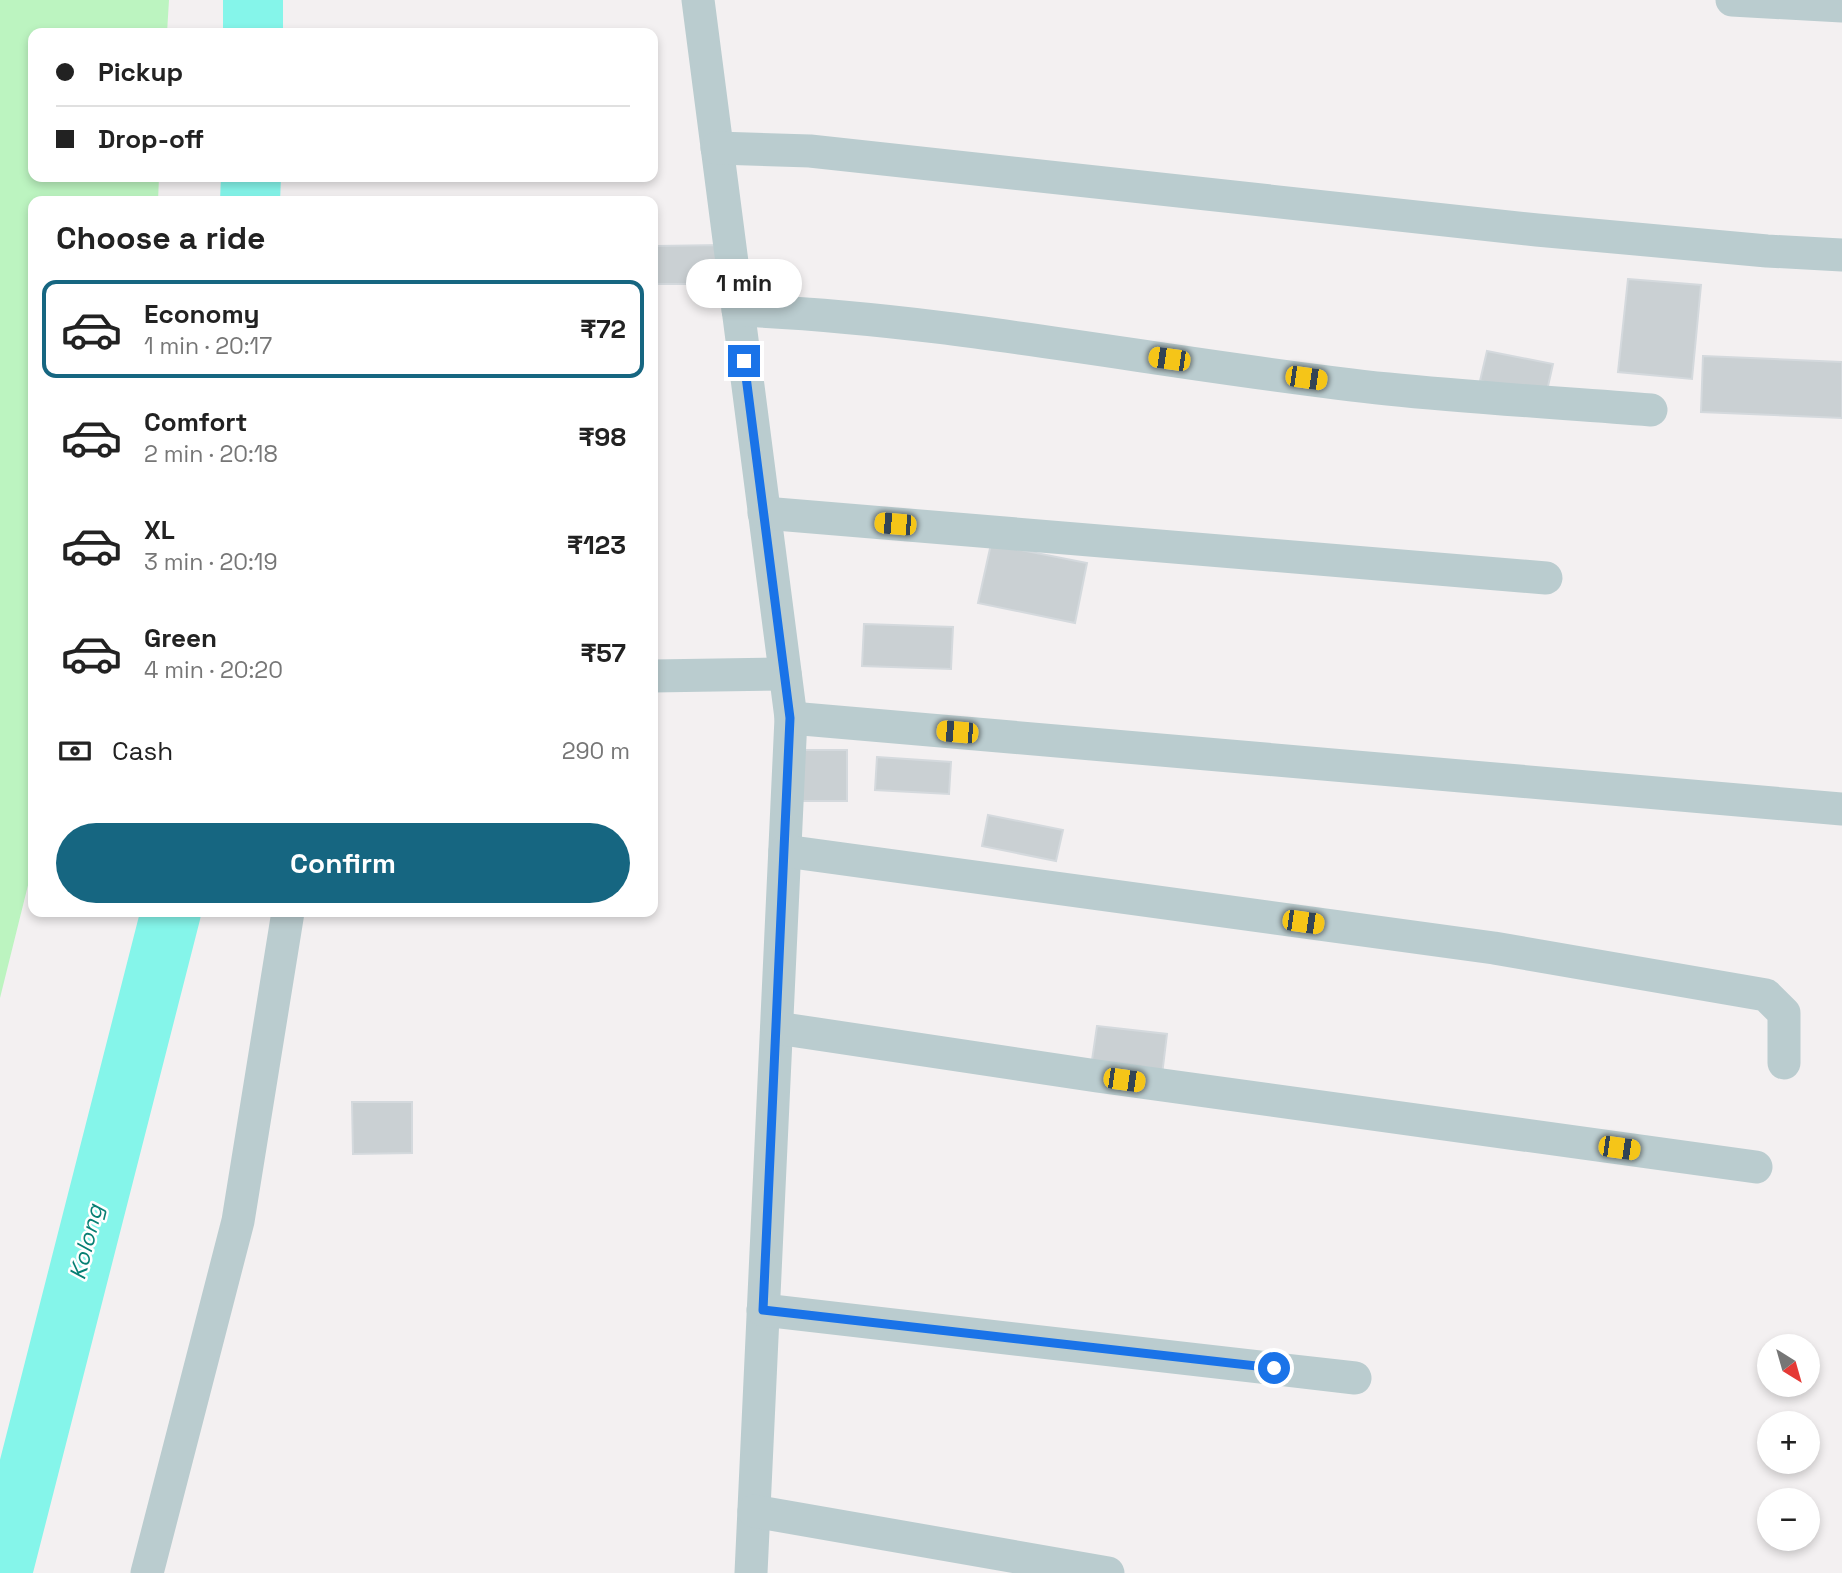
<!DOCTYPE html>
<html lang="en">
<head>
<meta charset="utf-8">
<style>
	body { margin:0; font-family:"Space Grotesk",sans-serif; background:#f6f6f6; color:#222; height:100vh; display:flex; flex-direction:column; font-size:26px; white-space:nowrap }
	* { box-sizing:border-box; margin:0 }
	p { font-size:23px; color:#767676 }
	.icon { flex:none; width:38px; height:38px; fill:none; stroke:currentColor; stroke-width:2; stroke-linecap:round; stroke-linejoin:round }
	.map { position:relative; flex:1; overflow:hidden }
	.sheet { position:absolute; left:28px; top:196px; width:630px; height:721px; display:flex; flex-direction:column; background:#fff; border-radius:14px; box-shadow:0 4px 10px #0003 }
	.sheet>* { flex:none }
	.guide { position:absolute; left:28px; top:28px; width:630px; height:154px; border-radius:14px; box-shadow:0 4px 10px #0003; display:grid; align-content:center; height:154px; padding:0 28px; background:#fff }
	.needle { width:46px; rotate:143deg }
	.fabs { position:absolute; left:1757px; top:1334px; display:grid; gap:14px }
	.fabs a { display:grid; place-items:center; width:63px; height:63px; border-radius:50%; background:#fff; box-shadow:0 4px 10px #0003; font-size:35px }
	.end { position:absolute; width:32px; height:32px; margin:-16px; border:9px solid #1a73e8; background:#fff; box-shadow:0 0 0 4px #fff }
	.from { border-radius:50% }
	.bubble { position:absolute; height:49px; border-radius:24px; background:#fff; box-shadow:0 4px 10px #0003; font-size:23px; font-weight:700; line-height:49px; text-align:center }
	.car { position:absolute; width:21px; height:42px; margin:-21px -10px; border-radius:9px; box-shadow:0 0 5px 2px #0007; background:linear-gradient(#f5c518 24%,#345 0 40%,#f5c518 0 76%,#345 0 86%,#f5c518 0) }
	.guide b { display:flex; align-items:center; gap:24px; height:66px; font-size:26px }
	.guide b+b { border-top:2px solid #e0e0e0 }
	.guide i { width:18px; height:18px; background:#222 }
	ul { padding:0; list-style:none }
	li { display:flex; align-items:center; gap:21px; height:98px; margin:0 14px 10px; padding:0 14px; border:4px solid transparent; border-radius:14px }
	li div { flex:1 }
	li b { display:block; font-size:26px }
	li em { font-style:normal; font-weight:700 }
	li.on { border-color:#166681 }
	li>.icon { width:63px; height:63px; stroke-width:1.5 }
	h2 { padding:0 28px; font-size:32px; line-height:84px }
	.pay { display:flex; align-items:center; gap:18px; height:77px; padding:0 28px; font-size:26px }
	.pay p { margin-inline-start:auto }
	.action { display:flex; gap:14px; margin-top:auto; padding:14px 28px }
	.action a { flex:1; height:80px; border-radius:42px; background:#166681; color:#fff; font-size:28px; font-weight:700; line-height:80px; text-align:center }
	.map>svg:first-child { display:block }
	.green { fill:#bcf4c0 }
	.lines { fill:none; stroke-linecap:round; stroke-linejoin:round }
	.river { stroke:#85f5ea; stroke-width:60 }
	.building { fill:#cad0d3; stroke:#d4d9dd; stroke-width:2 }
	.street { stroke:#bacccf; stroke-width:33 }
	.route { stroke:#1a73e8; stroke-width:9 }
	.labels { text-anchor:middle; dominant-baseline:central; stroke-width:5; stroke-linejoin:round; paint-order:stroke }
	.water-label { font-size:23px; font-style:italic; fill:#067f73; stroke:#fff }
</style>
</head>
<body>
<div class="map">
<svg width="1842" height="1573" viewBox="0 0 1842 1573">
	<rect width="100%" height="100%" fill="#f3f0f1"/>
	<polygon class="green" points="0,0 169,0 167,33 33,33 33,177 159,177 158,201 33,201 33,865 0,998"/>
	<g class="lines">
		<g class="river">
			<polyline points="253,33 253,0"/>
			<polyline points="250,201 251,177"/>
			<polyline points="2,1573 171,912"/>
		</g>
	</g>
	<g class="building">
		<polygon points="722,245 722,284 657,284 657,246"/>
		<polygon points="1628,279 1701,285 1692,379 1618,372"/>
		<polygon points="1487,351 1553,364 1546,395 1480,381"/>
		<polygon points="1703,356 1842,362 1842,418 1701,412"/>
		<polygon points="991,544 1087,563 1075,623 978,603"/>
		<polygon points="864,624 953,627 951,669 862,666"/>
		<polygon points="798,750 847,750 847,801 797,801"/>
		<polygon points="877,757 951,762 949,794 875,790"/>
		<polygon points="988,815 1063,830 1056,861 982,846"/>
		<polygon points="1097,1026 1167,1034 1162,1075 1091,1067"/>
		<polygon points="352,1102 412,1102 412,1153 353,1154"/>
	</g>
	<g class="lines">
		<g class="street">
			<polyline points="698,0 791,718 751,1573"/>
			<polyline points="1732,0 1842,6"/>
			<polyline points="717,148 810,151 1537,230 1767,251 1842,255"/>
			<path d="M738 310C956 319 1171 366 1388 389 1475 398 1563 403 1651 410"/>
			<polyline points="764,513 1546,578"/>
			<polyline points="653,676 785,674"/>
			<polyline points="791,718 1842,809"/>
			<polyline points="785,851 1494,948 1766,995 1784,1013 1784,1063"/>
			<polyline points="777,1028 1097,1076 1756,1167"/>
			<polyline points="763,1310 1355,1378"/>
			<polyline points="754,1511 1108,1573"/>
			<polyline points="147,1573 238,1221 288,912"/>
		</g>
	</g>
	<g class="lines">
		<polyline class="route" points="744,361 790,718 763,1310 1274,1368"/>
	</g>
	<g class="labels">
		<g class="water-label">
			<text transform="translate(86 1242) rotate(-76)">Kolong</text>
		</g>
	</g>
</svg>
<div class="fabs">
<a><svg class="needle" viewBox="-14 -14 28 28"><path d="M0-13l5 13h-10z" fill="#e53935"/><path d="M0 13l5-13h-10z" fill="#767676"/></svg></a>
<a>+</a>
<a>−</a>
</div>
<i class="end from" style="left:1274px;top:1368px"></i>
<i class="end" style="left:744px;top:361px"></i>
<div class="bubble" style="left:686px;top:259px;width:116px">1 min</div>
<i class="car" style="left:1169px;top:359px;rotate:278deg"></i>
<i class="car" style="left:1306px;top:378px;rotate:98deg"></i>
<i class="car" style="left:895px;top:524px;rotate:275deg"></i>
<i class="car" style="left:957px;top:732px;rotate:275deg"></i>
<i class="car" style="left:1303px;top:922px;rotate:98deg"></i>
<i class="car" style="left:1124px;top:1080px;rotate:98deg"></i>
<i class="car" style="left:1619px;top:1148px;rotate:98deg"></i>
<div class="guide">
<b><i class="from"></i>Pickup</b>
<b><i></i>Drop-off</b>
</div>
<section class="sheet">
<h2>Choose a ride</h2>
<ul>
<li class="on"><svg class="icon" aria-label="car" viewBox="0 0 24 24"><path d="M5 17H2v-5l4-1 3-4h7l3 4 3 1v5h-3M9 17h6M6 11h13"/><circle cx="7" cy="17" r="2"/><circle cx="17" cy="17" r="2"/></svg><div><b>Economy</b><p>1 min · 20:17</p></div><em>₹72</em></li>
<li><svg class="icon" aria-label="car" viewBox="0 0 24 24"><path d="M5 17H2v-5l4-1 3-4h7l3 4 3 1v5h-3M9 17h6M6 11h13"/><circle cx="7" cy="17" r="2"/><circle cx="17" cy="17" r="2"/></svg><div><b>Comfort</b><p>2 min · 20:18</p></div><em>₹98</em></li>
<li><svg class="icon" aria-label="car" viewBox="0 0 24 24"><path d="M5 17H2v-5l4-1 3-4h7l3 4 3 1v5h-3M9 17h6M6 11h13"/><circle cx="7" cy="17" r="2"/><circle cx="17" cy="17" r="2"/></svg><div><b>XL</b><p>3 min · 20:19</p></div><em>₹123</em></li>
<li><svg class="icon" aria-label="car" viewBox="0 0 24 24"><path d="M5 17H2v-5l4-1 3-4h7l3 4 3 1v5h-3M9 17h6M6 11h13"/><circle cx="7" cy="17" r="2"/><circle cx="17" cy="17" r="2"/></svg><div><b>Green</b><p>4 min · 20:20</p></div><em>₹57</em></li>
</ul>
<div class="pay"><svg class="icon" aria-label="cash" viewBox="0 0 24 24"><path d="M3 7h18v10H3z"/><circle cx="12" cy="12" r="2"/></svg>Cash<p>290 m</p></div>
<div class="action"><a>Confirm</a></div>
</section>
</div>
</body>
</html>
